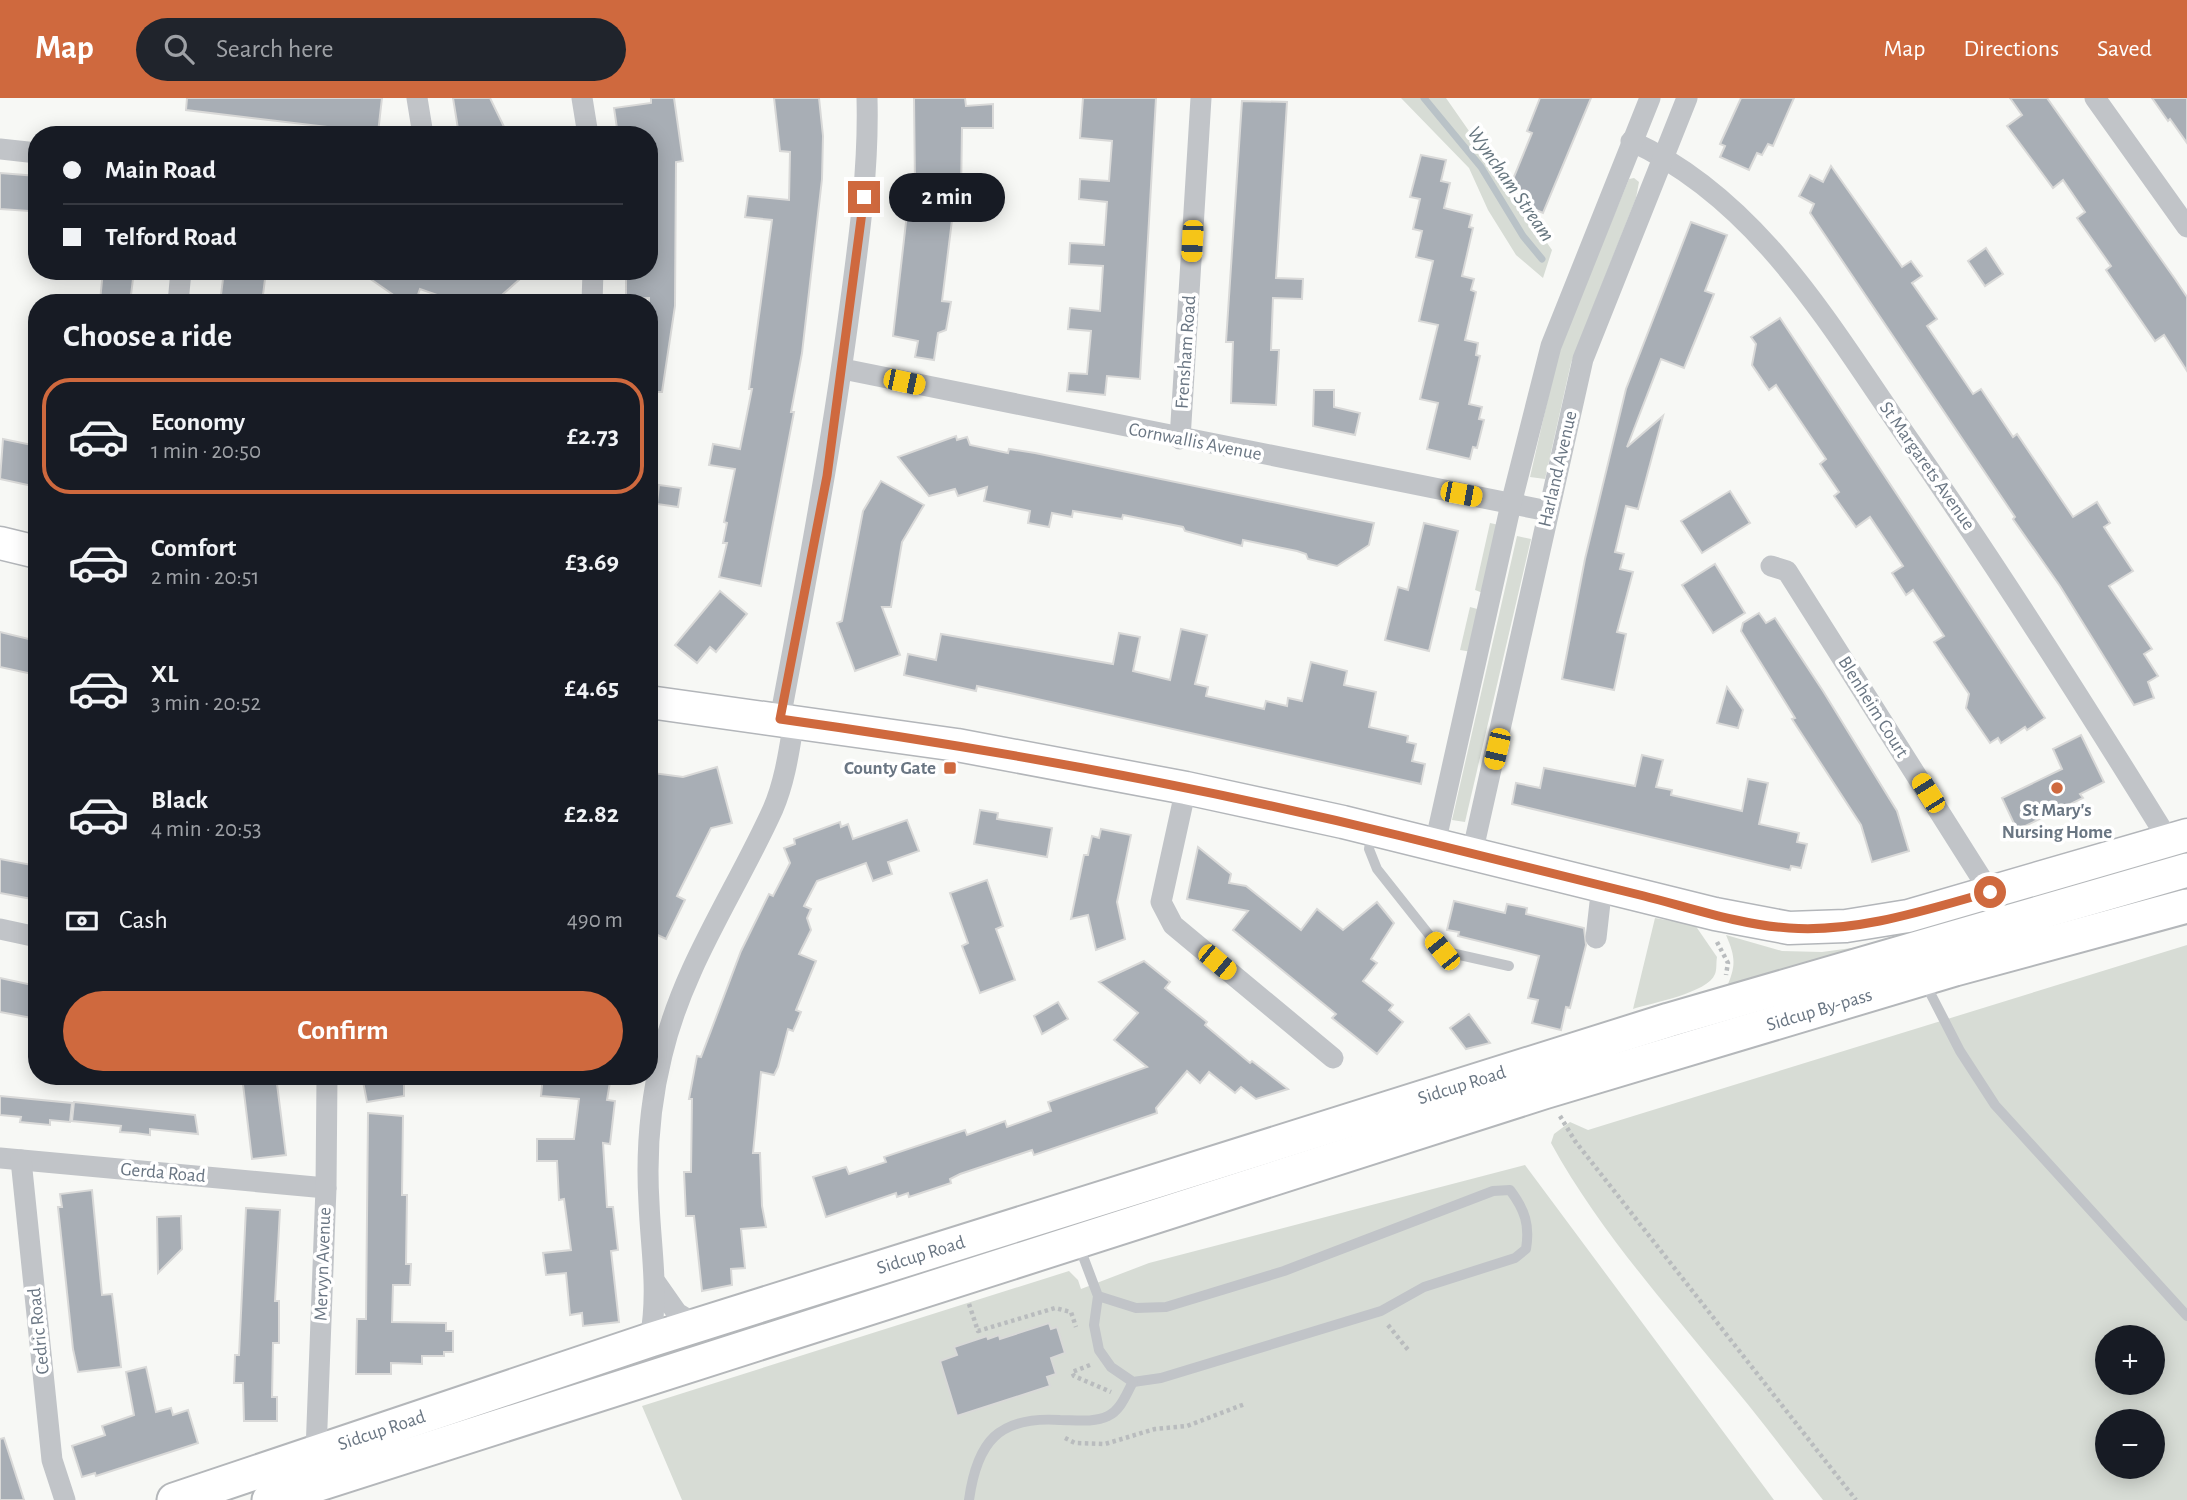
<!DOCTYPE html>
<html lang="en">
<head>
<meta charset="utf-8">
<style>
	body { margin:0; font-family:"Alegreya Sans",sans-serif; background:#20242c; color:#f1f3f6; height:100vh; display:flex; flex-direction:column; font-size:26px; white-space:nowrap }
	* { box-sizing:border-box; margin:0 }
	p { font-size:23px; color:#9ea1a6 }
	.icon { flex:none; width:38px; height:38px; fill:none; stroke:currentColor; stroke-width:2; stroke-linecap:round; stroke-linejoin:round }
	.map { position:relative; flex:1; overflow:hidden }
	.sheet { position:absolute; left:28px; top:196px; width:630px; height:791px; display:flex; flex-direction:column; background:#171b24; border-radius:28px; box-shadow:0 4px 18px #0003 }
	.sheet>* { flex:none }
	.hud { position:absolute; left:28px; top:28px; width:630px; height:154px; border-radius:28px; box-shadow:0 4px 18px #0003; display:grid; align-content:center; height:154px; padding:0 35px; background:#171b24 }
	.tools { position:absolute; left:2095px; top:1227px; display:grid; gap:14px }
	.tools a { display:grid; place-items:center; width:70px; height:70px; border-radius:50%; background:#171b24; box-shadow:0 4px 18px #0003; font-size:35px }
	.end { position:absolute; width:32px; height:32px; margin:-16px; border:9px solid #cf693e; background:#fff; box-shadow:0 0 0 4px #fff }
	.from { border-radius:50% }
	.bubble { position:absolute; height:49px; border-radius:24px; background:#171b24; box-shadow:0 4px 18px #0003; font-size:23px; font-weight:600; line-height:49px; text-align:center }
	.car { position:absolute; width:21px; height:42px; margin:-21px -10px; border-radius:9px; box-shadow:0 0 5px 2px #0007; background:linear-gradient(#f5c518 24%,#345 0 40%,#f5c518 0 76%,#345 0 86%,#f5c518 0) }
	.hud b { display:flex; align-items:center; gap:24px; height:66px; font-size:26px }
	.hud b+b { border-top:2px solid #363941 }
	.hud i { width:18px; height:18px; background:#f1f3f6 }
	ul { padding:0; list-style:none }
	li { display:flex; align-items:center; gap:21px; height:116px; margin:0 14px 10px; padding:0 21px; border:4px solid transparent; border-radius:28px }
	li div { flex:1 }
	li b { display:block; font-size:26px }
	li em { font-style:normal; font-weight:600 }
	li.on { border-color:#cf693e }
	li>.icon { width:63px; height:63px; stroke-width:1.5 }
	h2 { padding:0 35px; font-size:32px; line-height:84px }
	.pay { display:flex; align-items:center; gap:18px; height:77px; padding:0 35px; font-size:26px }
	.pay p { margin-inline-start:auto }
	.primary-button { display:flex; gap:14px; margin-top:auto; padding:14px 35px }
	.primary-button a { flex:1; height:80px; border-radius:42px; background:#cf693e; color:#fff; font-size:28px; font-weight:600; line-height:80px; text-align:center }
	header { display:flex; align-items:center; gap:42px; box-sizing:border-box; height:98px; padding:0 35px; background:#cf693e; color:#fff }
	header strong { font-size:33px }
	nav { display:flex; gap:38px; margin-inline-start:auto; font-size:24px }
	.search { width:490px; height:63px; background:#20242c; display:flex; align-items:center; gap:18px; box-sizing:border-box; padding:0 24px; border-radius:38px; color:#9ea1a6; font-size:26px }
	.map>svg:first-child { display:block }
	.green { fill:#d7dcd5; fill-rule:evenodd }
	.lines { fill:none; stroke-linecap:round; stroke-linejoin:round }
	.stream { stroke:#b9c2c7; stroke-width:7 }
	.building { fill:#a8aeb5; stroke:#d9d9d8; stroke-width:2 }
	.primary-casing { stroke:#b3b6ba; stroke-width:35 }
	.trunk-casing { stroke:#b4b7ba; stroke-width:37 }
	.path { stroke:#b9bcbe; stroke-width:4.5; stroke-dasharray:3.5 3.5; stroke-linecap:butt }
	.service { stroke:#c1c4c8; stroke-width:10 }
	.minor { stroke:#c1c4c8; stroke-width:21 }
	.primary { stroke:#fff; stroke-width:32 }
	.trunk { stroke:#fff; stroke-width:33 }
	.route { stroke:#cf693e; stroke-width:9 }
	.poi-dot { fill:#cf693e; stroke:#fff; stroke-width:2.5 }
	.labels { text-anchor:middle; dominant-baseline:central; stroke-width:7; stroke-linejoin:round; paint-order:stroke }
	.street-label { font-size:19px; fill:#6a7683; stroke:#fff }
	.poi-label { font-size:19px; font-weight:bold; fill:#6a7683; stroke:#fff; text-anchor:end }
	.water-label { font-size:21px; font-style:italic; fill:#66767f; stroke:#fff }
</style>
</head>
<body>
<header>
<strong>Map</strong>
<div class="search"><svg class="icon" aria-label="search" viewBox="0 0 24 24"><circle cx="10" cy="10" r="6"/><path d="M15 15l6 6"/></svg>Search here</div>
<nav><a>Map</a><a>Directions</a><a>Saved</a></nav>
</header>
<div class="map">
<svg width="2187" height="1402" viewBox="0 0 2187 1402">
	<rect width="100%" height="100%" fill="#f7f8f5"/>
	<g class="green">
		<polygon points="1401,0 1446,0 1552,152 1543,180 1516,157 1488,112 1469,70"/>
		<polygon points="1634,80 1639,84 1636,100 1571,265 1545,381 1530,379 1560,248 1629,81"/>
		<polygon points="1490,425 1499,427 1483,495 1475,492"/>
		<polygon points="1517,438 1531,441 1465,724 1452,722"/>
		<polygon points="1470,509 1481,512 1472,554 1460,552"/>
		<path d="M1655 820 1695 827 1717 859C1716 864 1717 872 1715 876 1708 895 1651 905 1633 911Z"/>
		<path d="M1726 837 1782 853 1822 854 1874 847 1726 891C1736 868 1736 860 1726 837Z"/>
		<path d="M2187 847V1402H1823C1787 1357 1753 1311 1716 1268 1657 1196 1596 1127 1551 1045L1554 1036 1570 1024 1588 1032ZM2107 1239H2152V1284H2107ZM2107 1323H2152V1368H2107Z"/>
		<polygon points="1525,1067 1774,1402 682,1402 642,1308 1069,1173 1078,1182 1081,1191 1149,1165"/>
	</g>
	<g class="lines">
		<polyline class="stream" points="1424,0 1481,69 1523,138 1542,161"/>
	</g>
	<g class="building">
		<polygon points="187,0 382,0 378,35 186,12"/>
		<polygon points="453,0 490,0 508,37 459,37"/>
		<polygon points="651,0 674,0 683,63 676,64 675,208 662,294 649,294 649,200 626,201 626,173 649,173 649,37 618,37 614,10 651,5"/>
		<polygon points="774,0 819,0 823,38 822,81 802,255 791,314 794,314 761,488 719,479 727,445 723,445 727,425 724,424 735,371 709,367 713,346 740,351 752,291 749,291 772,122 745,119 748,98 789,102 790,54 780,53"/>
		<polygon points="914,0 965,0 966,8 993,6 993,30 962,30 961,98 955,98 942,203 951,204 946,232 938,235 934,262 915,259 918,243 893,238 910,89 915,89"/>
		<polygon points="1083,0 1156,0 1140,281 1107,278 1105,297 1067,293 1069,275 1087,276 1091,233 1068,231 1070,210 1100,213 1103,168 1069,166 1070,145 1104,147 1107,104 1079,101 1080,81 1109,83 1112,43 1080,40"/>
		<polygon points="1540,0 1591,0 1543,115 1527,108 1511,86 1532,35 1527,33"/>
		<polygon points="1741,0 1794,0 1773,48 1768,46 1762,57 1757,55 1749,72 1720,59 1725,48 1720,46"/>
		<polygon points="2010,0 2047,0 2175,181 2187,199 2187,273 2164,237 2155,243 2106,172 2111,168 2077,120 2085,114 2063,82 2053,90 2007,28 2022,17"/>
		<polygon points="2152,0 2187,0 2187,45 2170,21 2168,23"/>
		<polygon points="1242,3 1287,4 1276,180 1303,181 1302,201 1273,200 1271,252 1279,252 1276,307 1231,305 1233,244 1226,244"/>
		<polygon points="1421,57 1446,62 1441,83 1450,85 1444,110 1472,117 1469,129 1473,130 1462,178 1474,181 1471,192 1476,194 1465,242 1478,245 1476,257 1480,258 1469,306 1482,309 1479,321 1484,322 1477,350 1473,349 1470,361 1427,351 1438,305 1420,301 1438,227 1419,223 1433,163 1416,159 1422,133 1413,131 1420,101 1410,99"/>
		<polygon points="1831,68 1902,169 1911,163 1922,178 1912,185 1937,221 1927,228 1973,296 1981,291 2013,339 2017,336 2073,419 2097,404 2110,425 2104,429 2133,473 2109,488 2152,551 2144,556 2158,578 2148,584 2154,600 2134,607 2060,488 2013,421 2015,419 1810,115 1814,106 1799,98 1810,77 1823,84"/>
		<polygon points="0,75 37,78 37,98 30,97 29,113 0,111"/>
		<polygon points="1691,124 1727,137 1705,193 1714,196 1684,270 1661,261 1627,349 1663,318 1638,411 1626,408 1615,454 1624,456 1620,471 1633,474 1617,534 1626,536 1614,592 1562,581 1585,461 1626,291"/>
		<polygon points="1986,150 2003,176 1985,188 1968,163"/>
		<polygon points="103,173 134,173 130,205 100,203"/>
		<polygon points="224,173 266,173 262,205 220,205"/>
		<polygon points="359,173 529,173 493,205 460,205 420,191 415,205 405,205"/>
		<polygon points="1780,220 2045,620 2027,632 2025,629 2001,645 1998,640 1990,645 1966,610 1969,596 1934,544 1944,538 1913,492 1906,497 1892,475 1903,468 1870,419 1856,429 1834,398 1839,394 1820,366 1826,361 1776,287 1769,292 1752,267 1756,246 1751,239"/>
		<polygon points="1314,292 1334,292 1334,309 1360,315 1355,337 1313,328"/>
		<polygon points="956,338 957,342 967,339 970,347 1008,355 1009,351 1035,355 1374,425 1369,447 1337,468 1308,461 1306,456 1297,453 1243,442 1242,448 1185,433 1183,429 1123,417 1122,421 1073,413 1072,419 1052,415 1049,429 1028,425 1030,413 984,403 987,389 958,398 955,391 929,398 898,359"/>
		<polygon points="3,341 37,348 37,389 0,381"/>
		<polygon points="881,383 924,407 902,444 891,509 882,509 900,557 855,573 837,525 842,523 863,413"/>
		<polygon points="659,387 681,390 678,409 657,406"/>
		<polygon points="1730,393 1750,425 1702,455 1681,423"/>
		<polygon points="1424,425 1458,433 1429,553 1385,542 1398,489 1408,492"/>
		<polygon points="1715,466 1745,515 1713,535 1682,487"/>
		<polygon points="720,493 747,516 716,554 710,549 697,565 675,547"/>
		<polygon points="1759,515 1766,525 1775,520 1823,593 1897,713 1909,753 1872,764 1861,727 1792,621 1795,620 1741,533 1743,525"/>
		<polygon points="1181,531 1207,537 1195,586 1208,589 1206,598 1264,611 1266,603 1287,608 1288,600 1302,603 1311,564 1347,573 1344,587 1376,594 1369,629 1408,638 1407,644 1416,646 1412,663 1425,666 1421,686 1015,596 977,588 976,593 904,577 908,556 936,562 941,536 1113,566 1119,535 1140,539 1133,573 1170,582"/>
		<polygon points="0,534 37,543 37,577 0,569"/>
		<polygon points="1727,589 1743,612 1738,630 1717,625"/>
		<polygon points="2081,637 2104,684 2080,696 2083,700 2017,732 2002,700 2062,671 2053,651"/>
		<polygon points="1642,657 1663,662 1656,689 1672,692 1671,697 1742,713 1748,681 1768,685 1759,726 1799,735 1797,744 1807,746 1801,770 1791,768 1790,772 1768,767 1512,706 1516,685 1540,690 1544,670 1635,688"/>
		<polygon points="717,669 732,725 711,730 677,798 685,802 666,841 649,833 649,677 653,675 683,679"/>
		<polygon points="980,712 998,715 997,721 1052,730 1047,759 974,746"/>
		<polygon points="907,722 919,753 888,764 892,776 873,783 866,765 817,783 804,808 811,811 807,820 811,832 799,856 816,863 796,912 801,914 793,933 788,931 778,969 774,977 761,974 753,1055 760,1055 762,1108 766,1129 741,1131 745,1170 731,1171 732,1187 702,1193 694,1118 686,1118 684,1074 691,1074 692,1001 689,1001 697,958 701,959 741,853 769,796 773,798 790,765 784,750 795,746 794,741 840,724 841,729 848,726 853,741"/>
		<polygon points="1101,731 1131,737 1117,804 1125,841 1096,852 1088,817 1071,821 1084,757 1088,757 1092,738 1099,740"/>
		<polygon points="1198,749 1231,776 1229,785 1246,788 1301,832 1317,811 1343,832 1377,804 1394,825 1371,861 1377,865 1363,883 1393,907 1389,912 1403,924 1377,956 1332,920 1336,916 1233,832 1248,813 1187,801"/>
		<polygon points="0,761 37,768 37,802 0,795"/>
		<polygon points="987,782 1003,828 996,831 1015,882 980,895 962,848 968,845 950,795"/>
		<polygon points="1454,803 1505,815 1507,806 1527,810 1526,816 1584,830 1586,847 1570,910 1566,909 1561,932 1532,925 1538,902 1528,900 1539,858 1458,838 1459,834 1447,832"/>
		<polygon points="1144,863 1170,884 1165,890 1207,924 1205,927 1250,965 1252,963 1288,991 1256,1001 1241,989 1235,995 1209,974 1200,985 1187,973 1156,1010 1157,1015 1034,1057 1032,1052 960,1076 950,1081 951,1085 909,1099 908,1095 897,1099 896,1095 826,1119 813,1079 846,1069 849,1076 886,1064 884,1059 965,1032 967,1037 1005,1023 1007,1029 1051,1013 1048,1004 1147,969 1114,942 1138,915 1099,884"/>
		<polygon points="0,880 37,888 37,921 0,914"/>
		<polygon points="1058,904 1068,921 1042,936 1034,918"/>
		<polygon points="1469,916 1490,945 1466,951 1450,930"/>
		<polygon points="242,978 276,978 286,1057 252,1061"/>
		<polygon points="362,978 404,978 404,998 367,1004"/>
		<polygon points="543,978 611,978 607,1002 615,1003 610,1046 603,1045 607,1109 613,1109 618,1152 611,1153 619,1224 583,1228 582,1215 570,1217 566,1175 546,1177 543,1155 571,1152 564,1101 559,1102 557,1063 537,1063 537,1041 574,1041 579,1001 541,998"/>
		<polygon points="0,998 72,1005 70,1024 50,1022 50,1027 20,1024 21,1019 0,1017"/>
		<polygon points="74,1004 195,1017 198,1036 150,1031 150,1037 135,1035 120,1034 121,1028 72,1023"/>
		<polygon points="368,1015 403,1018 402,1097 407,1097 406,1166 411,1166 410,1187 393,1187 392,1224 446,1225 446,1233 453,1233 453,1254 444,1254 444,1258 422,1258 422,1266 391,1265 391,1276 356,1276 357,1221 366,1221"/>
		<polygon points="92,1092 102,1197 112,1196 121,1269 78,1274 73,1251 58,1109 62,1109 60,1096"/>
		<polygon points="246,1110 280,1112 275,1203 279,1203 279,1245 273,1245 272,1299 277,1299 277,1323 244,1323 243,1285 234,1285 235,1257 239,1257"/>
		<polygon points="181,1118 182,1151 158,1175 157,1119"/>
		<polygon points="1049,1225 1051,1231 1057,1229 1065,1255 1051,1260 1056,1276 1047,1279 1050,1288 957,1318 940,1263 957,1257 954,1249 987,1238 988,1241 999,1237 1000,1241"/>
		<polygon points="146,1269 156,1314 171,1310 173,1317 188,1312 198,1345 96,1378 95,1375 82,1379 72,1348 105,1337 102,1328 134,1317 126,1274"/>
		<polygon points="4,1340 24,1402 0,1402 0,1341"/>
	</g>
	<g class="lines">
		<g class="primary-casing">
			<g id="primary">
				<polyline points="0,445 37,454"/>
				<polyline points="649,604 957,647 1186,690 1343,724 1715,816 1789,830 1846,828 1908,818 2187,737"/>
			</g>
		</g>
		<g class="trunk-casing">
			<g id="trunk">
				<path id="s1" d="M174 1402 650 1242 1669 922 2187 772"/>
				<path id="s2" d="M269 1402 1544 994 1955 871 2187 808"/>
			</g>
		</g>
		<g class="path">
			<polyline points="1717,844 1728,865 1726,877"/>
			<polyline points="1560,1018 1575,1043 1856,1402"/>
			<polyline points="969,1206 978,1233 1055,1210 1071,1214 1076,1229"/>
			<polyline points="1388,1227 1409,1253"/>
			<polyline points="1090,1267 1072,1274 1074,1278 1111,1294"/>
			<polyline points="1065,1340 1075,1345 1105,1346 1155,1331 1187,1328 1245,1306"/>
		</g>
		<g class="service">
			<polyline points="1372,735 1369,751 1377,771 1442,853 1509,868"/>
			<polyline points="1924,883 1960,953 1995,1007 2187,1218"/>
			<path d="M1078 1145 1098 1198 1094 1227 1099 1252 1111 1269 1133 1284 1161 1280 1381 1213 1424 1189 1515 1160 1526 1151C1530 1127 1525 1112 1510 1092L1493 1093 1284 1173 1166 1209 1136 1210 1098 1198"/>
			<path d="M969 1402C977 1344 998 1318 1060 1322 1074 1322 1094 1325 1108 1318 1121 1312 1126 1296 1133 1284"/>
		</g>
		<g class="minor">
			<polyline points="417,0 423,37"/>
			<polyline points="582,0 588,37"/>
			<polyline points="2095,0 2187,129"/>
			<path d="M1631 43C1760 102 1831 230 1909 342 2000 473 2085 607 2169 743"/>
			<polyline points="0,51 37,55"/>
			<polyline points="178,205 181,173"/>
			<polyline points="592,205 593,173"/>
			<polyline points="843,271 1548,413"/>
			<polyline points="1180,341 1201,0"/>
			<polyline points="1771,468 1787,473 1990,794"/>
			<path d="M780 621C805 488 830 357 848 223 858 148 869 75 867 0"/>
			<polyline points="1186,690 1161,804 1173,827 1333,960"/>
			<polyline points="1435,746 1511,406 1551,248 1650,0"/>
			<polyline points="1472,756 1583,261 1687,0"/>
			<polyline points="0,831 37,839"/>
			<polyline points="1596,840 1602,787"/>
			<polyline points="0,1060 326,1090"/>
			<polyline points="21,1062 52,1362 65,1402"/>
			<polyline points="656,1185 677,1215 697,1227"/>
			<path d="M650 1242C659 1192 651 1154 649 1105 646 1056 650 1005 662 957 683 868 736 793 773 711 785 683 789 653 794 623"/>
			<polyline points="316,1354 326,1090 327,978"/>
		</g>
		<use href="#primary" class="primary"/>
		<use href="#trunk" class="trunk"/>
	</g>
	<g class="lines">
		<path class="route" d="M864 99 827 378 780 621C987 650 1193 687 1397 737 1479 757 1561 777 1644 798 1691 810 1741 827 1789 830 1857 835 1926 812 1990 794"/>
	</g>
	<g class="poi-dot">
		<rect x="943" y="663" width="14" height="14" rx="3.5"/>
		<circle cx="2057" cy="690" r="7"/>
	</g>
	<g class="labels">
		<g class="street-label">
			<text transform="translate(1186 254) rotate(-86)">Frensham Road</text>
			<text transform="translate(1195 344) rotate(11)">Cornwallis Avenue</text>
			<text transform="translate(1927 368) rotate(55)">St Margarets Avenue</text>
			<text transform="translate(1558 371) rotate(-77)">Harland Avenue</text>
			<text transform="translate(1873 609) rotate(58)">Blenheim Court</text>
			<text stroke="none"><textPath href="#s2" startOffset="1626">Sidcup By-pass</textPath></text>
			<text stroke="none"><textPath href="#s1" startOffset="1353">Sidcup Road</textPath></text>
			<text transform="translate(163 1075) rotate(5)">Gerda Road</text>
			<text stroke="none"><textPath href="#s1" startOffset="786">Sidcup Road</textPath></text>
			<text transform="translate(323 1166) rotate(-88)">Mervyn Avenue</text>
			<text transform="translate(39 1233) rotate(-96)">Cedric Road</text>
			<text stroke="none"><textPath href="#s1" startOffset="219">Sidcup Road</textPath></text>
		</g>
		<g class="poi-label">
			<text x="936" y="670">County Gate</text>
			<text x="2057" y="712" text-anchor="middle">St Mary's<tspan x="2057" dy="22">Nursing Home</tspan></text>
		</g>
		<g class="water-label">
			<text transform="translate(1511 86) rotate(55)">Wyncham Stream</text>
		</g>
	</g>
</svg>
<div class="tools">
<a>+</a>
<a>−</a>
</div>
<i class="end from" style="left:1990px;top:794px"></i>
<i class="end" style="left:864px;top:99px"></i>
<div class="bubble" style="left:889px;top:75px;width:116px">2 min</div>
<i class="car" style="left:1192px;top:143px;rotate:183deg"></i>
<i class="car" style="left:904px;top:284px;rotate:102deg"></i>
<i class="car" style="left:1461px;top:396px;rotate:101deg"></i>
<i class="car" style="left:1497px;top:651px;rotate:193deg"></i>
<i class="car" style="left:1928px;top:695px;rotate:328deg"></i>
<i class="car" style="left:1442px;top:853px;rotate:321deg"></i>
<i class="car" style="left:1217px;top:864px;rotate:130deg"></i>
<div class="hud">
<b><i class="from"></i>Main Road</b>
<b><i></i>Telford Road</b>
</div>
<section class="sheet">
<h2>Choose a ride</h2>
<ul>
<li class="on"><svg class="icon" aria-label="car" viewBox="0 0 24 24"><path d="M5 17H2v-5l4-1 3-4h7l3 4 3 1v5h-3M9 17h6M6 11h13"/><circle cx="7" cy="17" r="2"/><circle cx="17" cy="17" r="2"/></svg><div><b>Economy</b><p>1 min · 20:50</p></div><em>£2.73</em></li>
<li><svg class="icon" aria-label="car" viewBox="0 0 24 24"><path d="M5 17H2v-5l4-1 3-4h7l3 4 3 1v5h-3M9 17h6M6 11h13"/><circle cx="7" cy="17" r="2"/><circle cx="17" cy="17" r="2"/></svg><div><b>Comfort</b><p>2 min · 20:51</p></div><em>£3.69</em></li>
<li><svg class="icon" aria-label="car" viewBox="0 0 24 24"><path d="M5 17H2v-5l4-1 3-4h7l3 4 3 1v5h-3M9 17h6M6 11h13"/><circle cx="7" cy="17" r="2"/><circle cx="17" cy="17" r="2"/></svg><div><b>XL</b><p>3 min · 20:52</p></div><em>£4.65</em></li>
<li><svg class="icon" aria-label="car" viewBox="0 0 24 24"><path d="M5 17H2v-5l4-1 3-4h7l3 4 3 1v5h-3M9 17h6M6 11h13"/><circle cx="7" cy="17" r="2"/><circle cx="17" cy="17" r="2"/></svg><div><b>Black</b><p>4 min · 20:53</p></div><em>£2.82</em></li>
</ul>
<div class="pay"><svg class="icon" aria-label="cash" viewBox="0 0 24 24"><path d="M3 7h18v10H3z"/><circle cx="12" cy="12" r="2"/></svg>Cash<p>490 m</p></div>
<div class="primary-button"><a>Confirm</a></div>
</section>
</div>
</body>
</html>
